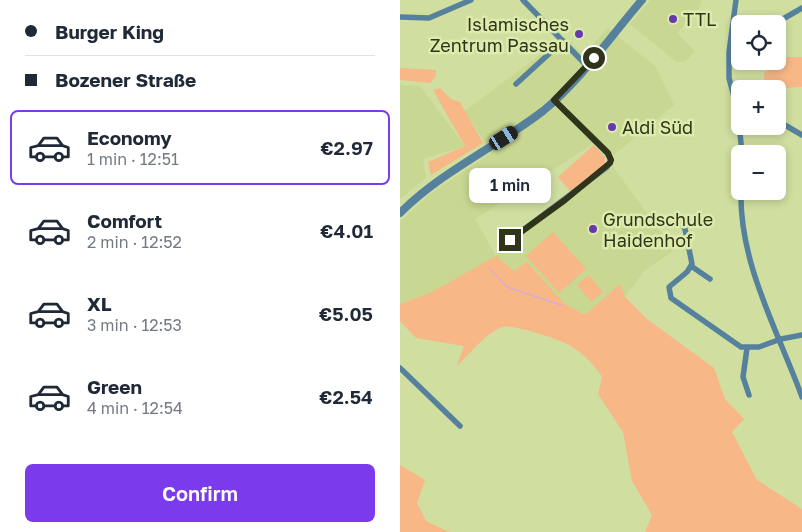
<!DOCTYPE html>
<html lang="en">
<head>
<meta charset="utf-8">
<style>
	body { margin:0; font-family:"Golos Text",sans-serif; background:#f6f6f7; color:#1f2937; height:100vh; display:flex; flex-direction:column; font-size:19px; white-space:nowrap }
	* { box-sizing:border-box; margin:0 }
	p { font-size:16px; color:#747a83 }
	.icon { flex:none; width:28px; height:28px; fill:none; stroke:currentColor; stroke-width:2; stroke-linecap:round; stroke-linejoin:round }
	.map { position:relative; flex:1; overflow:hidden }
	.sheet { display:flex; flex-direction:column; background:#fff; width:400px }
	.sheet>* { flex:none }
	.top-card { display:grid; align-content:center; height:110px; padding:0 25px; background:#fff }
	.buttons { position:absolute; left:331px; top:15px; display:grid; gap:10px }
	.buttons a { display:grid; place-items:center; width:55px; height:55px; border-radius:8px; background:#fff; box-shadow:0 2px 8px #0003; font-size:25px }
	.end { position:absolute; width:22px; height:22px; margin:-11px; border:6px solid #2f341b; background:#fff; box-shadow:0 0 0 2px #fff }
	.from { border-radius:50% }
	.bubble { position:absolute; height:35px; border-radius:8px; background:#fff; box-shadow:0 2px 8px #0003; font-size:16px; font-weight:600; line-height:35px; text-align:center }
	.car { position:absolute; width:15px; height:30px; margin:-15px -8px; border-radius:6px; box-shadow:0 0 4px 1px #0007; background:linear-gradient(#222 24%,#8ab4d8 0 40%,#222 0 76%,#8ab4d8 0 86%,#222 0) }
	.top-card b { display:flex; align-items:center; gap:18px; height:48px; font-size:19px }
	.top-card b+b { border-top:1px solid #e0e1e3 }
	.top-card i { width:12px; height:12px; background:#1f2937 }
	ul { padding:0; list-style:none }
	li { display:flex; align-items:center; gap:15px; height:75px; margin:0 10px 8px; padding:0 15px; border:2px solid transparent; border-radius:8px }
	li div { flex:1 }
	li b { display:block; font-size:19px }
	li em { font-style:normal; font-weight:600 }
	li.selected { border-color:#7c3aed }
	li>.icon { width:45px; height:45px; stroke-width:1.5 }
	.button { display:flex; gap:10px; margin-top:auto; padding:10px 25px }
	.button a { flex:1; height:58px; border-radius:8px; background:#7c3aed; color:#fff; font-size:20px; font-weight:600; line-height:58px; text-align:center }
	main { display:flex; flex:1; min-height:0 }
	.map>svg:first-child { display:block }
	.built { fill:#c8d791 }
	.green { fill:#f8b786 }
	.lines { fill:none; stroke-linecap:round; stroke-linejoin:round }
	.stream { stroke:#c2a9f9; stroke-width:1 }
	.minor { stroke:#56819d; stroke-width:5.5 }
	.tertiary { stroke:#56819d; stroke-width:8 }
	.route { stroke:#2f341b; stroke-width:6 }
	.poi-dot { fill:#6938af; stroke:#ddebac; stroke-width:2 }
	.labels { text-anchor:middle; dominant-baseline:central; stroke-width:5; stroke-linejoin:round; paint-order:stroke }
	.poi-label { font-size:18px; fill:#2f341b; stroke:#ddebac; text-anchor:start }
</style>
</head>
<body>
<main>
<section class="sheet">
<div class="top-card">
<b><i class="from"></i>Burger King</b>
<b><i></i>Bozener Straße</b>
</div>
<ul>
<li class="selected"><svg class="icon" aria-label="car" viewBox="0 0 24 24"><path d="M5 17H2v-5l4-1 3-4h7l3 4 3 1v5h-3M9 17h6M6 11h13"/><circle cx="7" cy="17" r="2"/><circle cx="17" cy="17" r="2"/></svg><div><b>Economy</b><p>1 min · 12:51</p></div><em>€2.97</em></li>
<li><svg class="icon" aria-label="car" viewBox="0 0 24 24"><path d="M5 17H2v-5l4-1 3-4h7l3 4 3 1v5h-3M9 17h6M6 11h13"/><circle cx="7" cy="17" r="2"/><circle cx="17" cy="17" r="2"/></svg><div><b>Comfort</b><p>2 min · 12:52</p></div><em>€4.01</em></li>
<li><svg class="icon" aria-label="car" viewBox="0 0 24 24"><path d="M5 17H2v-5l4-1 3-4h7l3 4 3 1v5h-3M9 17h6M6 11h13"/><circle cx="7" cy="17" r="2"/><circle cx="17" cy="17" r="2"/></svg><div><b>XL</b><p>3 min · 12:53</p></div><em>€5.05</em></li>
<li><svg class="icon" aria-label="car" viewBox="0 0 24 24"><path d="M5 17H2v-5l4-1 3-4h7l3 4 3 1v5h-3M9 17h6M6 11h13"/><circle cx="7" cy="17" r="2"/><circle cx="17" cy="17" r="2"/></svg><div><b>Green</b><p>4 min · 12:54</p></div><em>€2.54</em></li>
</ul>
<div class="button"><a>Confirm</a></div>
</section>
<div class="map">
<svg width="402" height="532" viewBox="0 0 402 532">
	<rect width="100%" height="100%" fill="#d0dea0"/>
	<g class="built">
		<polygon points="251,0 302,0 299,8 277,33 295,51 285,62 277,62 230,24"/>
		<polygon points="207,28 255,66 274,105 214,155 198,141 75,219 96,256 98,250 160,205 211,164 274,250 244,271 225,297 220,284 185,315 165,304 127,262 115,271 32,292 0,304 0,222 29,195 91,153 65,111 164,37 184,55"/>
		<polygon points="0,85 20,86 65,146 23,159 26,178 0,199"/>
	</g>
	<g class="green">
		<polygon points="388,57 402,57 402,87 365,89 364,73"/>
		<polygon points="0,68 36,70 36,76 30,83 0,80"/>
		<polygon points="40,88 51,99 60,102 83,143 31,175 28,162 65,146 33,90"/>
		<polygon points="194,145 205,157 205,164 172,193 158,177"/>
		<polygon points="153,232 186,269 159,293 126,256"/>
		<path d="M96 256 114 271 127 262 165 304 185 315 220 284 225 297 247 319 314 368 325 399 344 419 332 432 357 480 402 509V532H245L252 515 232 481 223 432 198 394 202 377C195 365 182 352 169 345 159 339 113 324 103 327 85 333 71 353 57 366L64 346 16 338 0 321V304L32 292Z"/>
		<polygon points="189,275 203,292 191,302 177,285"/>
		<polygon points="0,465 25,480 17,503 26,521 49,532 0,532"/>
	</g>
	<g class="lines">
		<polyline class="stream" points="89,268 107,287 161,305"/>
		<g class="minor">
			<polyline points="123,0 187,66"/>
			<polyline points="336,0 329,52 329,78 338,112 342,154"/>
			<polyline points="0,17 29,18 71,0"/>
			<polyline points="376,23 402,8"/>
			<polyline points="116,84 163,41"/>
			<polyline points="378,121 402,135"/>
			<path d="M341 191C339 263 378 331 402 397"/>
			<polyline points="278,218 285,229 292,264 287,272 269,287 271,298 341,347 359,347 381,339 402,335"/>
			<polyline points="110,240 207,167 211,160 207,153 154,100"/>
			<polyline points="291,266 310,279"/>
			<polyline points="347,348 343,377 349,395"/>
			<polyline points="0,368 60,426"/>
		</g>
		<path class="tertiary" d="M0 213C42 171 96 147 143 111 180 81 211 36 242 0"/>
	</g>
	<g class="lines">
		<polyline class="route" points="110,240 165,200 210,163 211,160 208,153 154,100 194,58"/>
	</g>
	<g class="poi-dot">
		<circle cx="273" cy="19" r="5"/>
		<circle cx="179" cy="34" r="5"/>
		<circle cx="212" cy="127" r="5"/>
		<circle cx="193" cy="229" r="5"/>
	</g>
	<g class="labels">
		<g class="poi-label">
			<text x="283" y="19">TTL</text>
			<text x="169" y="24" text-anchor="end">Islamisches<tspan x="169" dy="21">Zentrum Passau</tspan></text>
			<text x="222" y="127">Aldi Süd</text>
			<text x="203" y="219">Grundschule<tspan x="203" dy="21">Haidenhof</tspan></text>
		</g>
	</g>
</svg>
<div class="buttons">
<a><svg class="icon" aria-label="locate" viewBox="0 0 24 24"><circle cx="12" cy="12" r="6"/><path d="M12 2v4M12 18v4M2 12h4M18 12h4"/></svg></a>
<a>+</a>
<a>−</a>
</div>
<i class="end from" style="left:194px;top:58px"></i>
<i class="end" style="left:110px;top:240px"></i>
<div class="bubble" style="left:69px;top:168px;width:82px">1 min</div>
<i class="car" style="left:104px;top:138px;rotate:58deg"></i>
</div>
</main>
</body>
</html>
